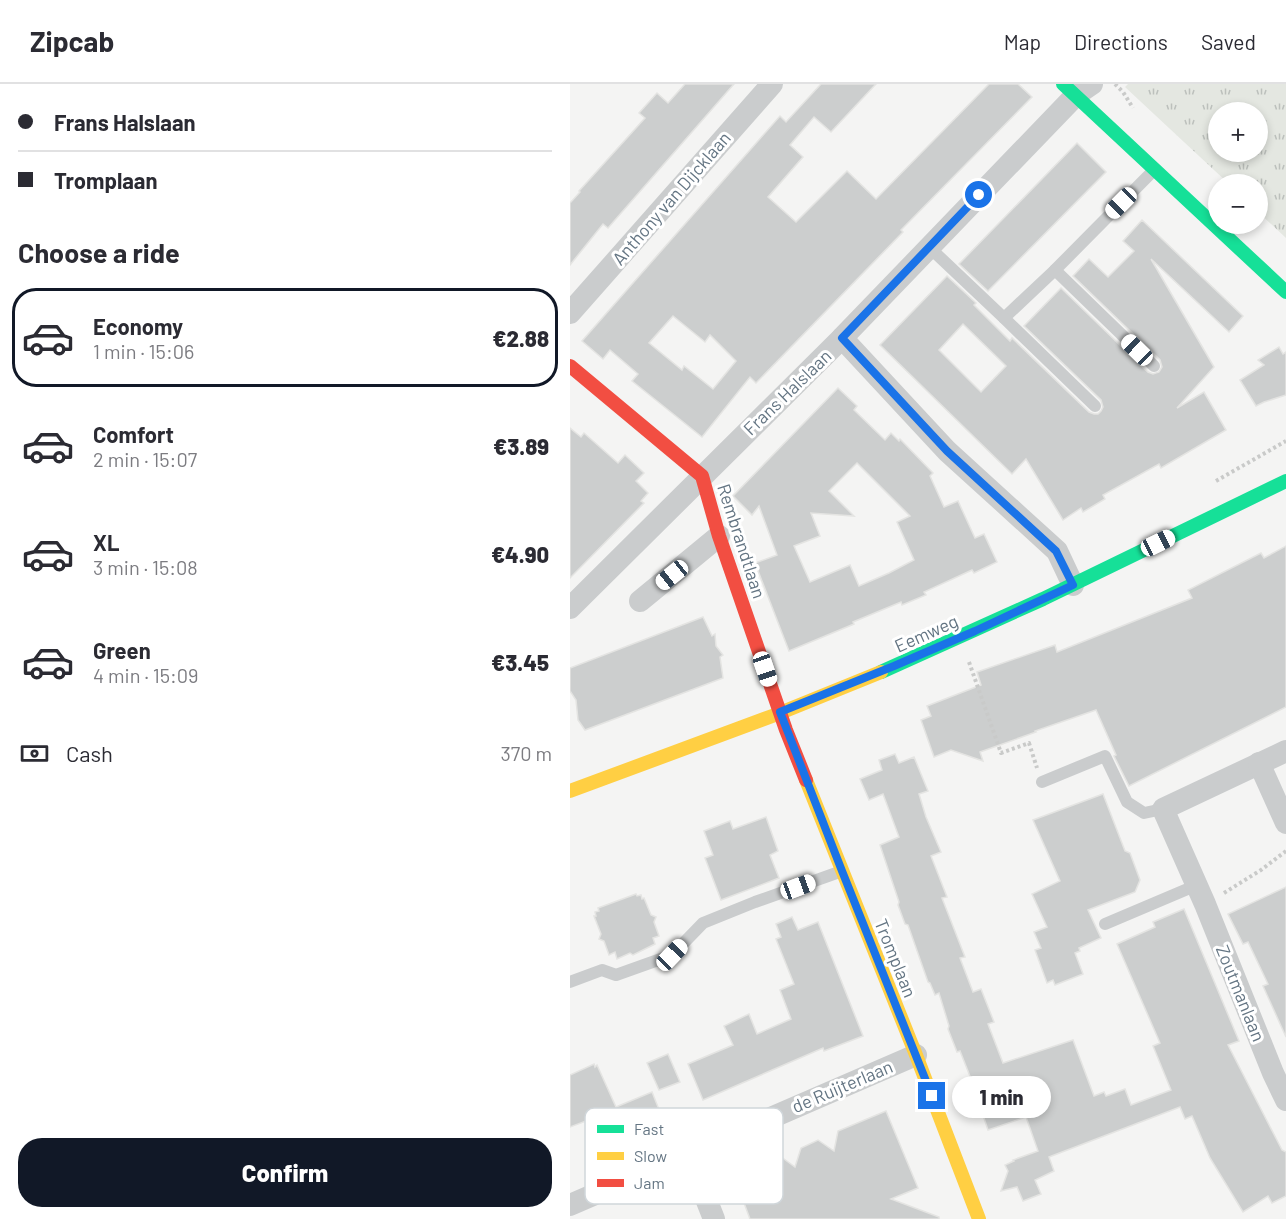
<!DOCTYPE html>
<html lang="en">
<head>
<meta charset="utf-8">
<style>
	body { margin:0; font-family:Barlow,sans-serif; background:#f2f2f3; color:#2b2b33; height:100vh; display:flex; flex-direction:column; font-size:22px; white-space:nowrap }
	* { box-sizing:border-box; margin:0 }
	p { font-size:20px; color:#7c7c81 }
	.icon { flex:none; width:33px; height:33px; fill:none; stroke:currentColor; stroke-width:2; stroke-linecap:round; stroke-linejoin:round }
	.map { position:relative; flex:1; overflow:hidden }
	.side { display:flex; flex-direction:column; background:#fff; width:570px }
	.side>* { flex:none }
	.top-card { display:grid; align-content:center; height:132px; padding:0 18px; background:#fff }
	.buttons { position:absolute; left:638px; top:18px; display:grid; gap:12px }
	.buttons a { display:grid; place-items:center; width:60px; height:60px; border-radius:50%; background:#fff; box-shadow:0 3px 9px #0003; font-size:30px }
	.end { position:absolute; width:27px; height:27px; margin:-14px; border:8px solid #1a73e8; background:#fff; box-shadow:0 0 0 3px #fff }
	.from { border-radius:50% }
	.bubble { position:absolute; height:42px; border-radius:21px; background:#fff; box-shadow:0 3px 9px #0003; font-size:20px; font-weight:800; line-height:42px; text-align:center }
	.car { position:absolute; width:18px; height:36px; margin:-18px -9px; border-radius:8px; box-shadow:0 0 4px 2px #0007; background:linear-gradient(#fff 24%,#345 0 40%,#fff 0 76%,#345 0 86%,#fff 0) }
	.top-card b { display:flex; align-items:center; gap:21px; height:57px; font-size:22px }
	.top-card b+b { border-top:2px solid #e1e1e2 }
	.top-card i { width:15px; height:15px; background:#2b2b33 }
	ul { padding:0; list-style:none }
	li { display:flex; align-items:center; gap:18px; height:99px; margin:0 12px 9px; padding:0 6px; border:3px solid transparent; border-radius:24px }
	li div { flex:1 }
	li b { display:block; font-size:22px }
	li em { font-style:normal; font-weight:800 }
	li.on { border-color:#111827 }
	li>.icon { width:54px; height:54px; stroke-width:1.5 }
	h2 { padding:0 18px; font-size:27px; line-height:72px }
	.pay { display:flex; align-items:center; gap:15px; height:66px; padding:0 18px; font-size:22px }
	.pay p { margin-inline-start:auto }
	.primary-button { display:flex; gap:12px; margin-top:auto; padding:12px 18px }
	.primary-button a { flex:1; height:69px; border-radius:24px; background:#111827; color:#fff; font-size:24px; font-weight:800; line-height:69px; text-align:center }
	header { display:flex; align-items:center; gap:36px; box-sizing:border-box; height:84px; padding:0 30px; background:#fff; border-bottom:2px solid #e1e1e2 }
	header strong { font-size:28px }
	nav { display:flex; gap:33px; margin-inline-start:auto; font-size:21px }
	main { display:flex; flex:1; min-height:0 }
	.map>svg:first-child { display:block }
	.grass { fill:url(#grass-tufts); fill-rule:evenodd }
	.building { fill:#cccece; stroke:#e4e4e2; stroke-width:1.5; fill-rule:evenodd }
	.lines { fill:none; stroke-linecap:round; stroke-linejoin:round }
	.path { stroke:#c9cac9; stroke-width:4; stroke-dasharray:3 3; stroke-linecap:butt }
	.lane { stroke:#cacccd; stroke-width:12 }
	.street { stroke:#cacccd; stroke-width:22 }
	.fast { stroke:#16e098; stroke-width:14 }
	.slow { stroke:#ffcf43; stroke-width:14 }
	.jam { stroke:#f24e42; stroke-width:14 }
	.route { stroke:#1a73e8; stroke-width:8 }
	.labels { text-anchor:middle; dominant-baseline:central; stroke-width:6; stroke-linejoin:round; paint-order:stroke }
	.street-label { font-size:18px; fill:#647583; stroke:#fff }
	.key { fill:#fff; stroke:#d0d6da; stroke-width:1.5 }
	.key-label { font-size:16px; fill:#647583 }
</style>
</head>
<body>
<header>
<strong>Zipcab</strong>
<nav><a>Map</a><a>Directions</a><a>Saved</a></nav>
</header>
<main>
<section class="side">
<div class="top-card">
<b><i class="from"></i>Frans Halslaan</b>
<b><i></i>Tromplaan</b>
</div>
<h2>Choose a ride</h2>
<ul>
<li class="on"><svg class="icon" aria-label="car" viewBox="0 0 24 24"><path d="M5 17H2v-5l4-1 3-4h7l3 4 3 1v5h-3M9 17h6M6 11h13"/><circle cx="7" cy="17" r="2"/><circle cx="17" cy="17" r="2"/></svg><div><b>Economy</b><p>1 min · 15:06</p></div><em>€2.88</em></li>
<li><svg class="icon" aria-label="car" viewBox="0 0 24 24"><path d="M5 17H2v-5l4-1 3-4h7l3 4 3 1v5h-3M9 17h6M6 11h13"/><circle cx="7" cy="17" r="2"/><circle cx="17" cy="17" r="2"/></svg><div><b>Comfort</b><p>2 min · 15:07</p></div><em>€3.89</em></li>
<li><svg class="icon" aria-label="car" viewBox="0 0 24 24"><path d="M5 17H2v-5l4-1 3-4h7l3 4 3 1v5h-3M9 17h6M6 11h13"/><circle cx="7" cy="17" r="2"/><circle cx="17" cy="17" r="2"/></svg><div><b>XL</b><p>3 min · 15:08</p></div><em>€4.90</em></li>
<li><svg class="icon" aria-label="car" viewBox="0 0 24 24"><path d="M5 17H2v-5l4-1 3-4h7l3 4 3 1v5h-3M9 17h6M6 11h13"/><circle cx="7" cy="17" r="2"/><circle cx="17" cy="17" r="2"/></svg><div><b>Green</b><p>4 min · 15:09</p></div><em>€3.45</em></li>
</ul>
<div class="pay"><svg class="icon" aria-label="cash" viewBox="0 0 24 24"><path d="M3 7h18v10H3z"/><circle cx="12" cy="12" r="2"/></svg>Cash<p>370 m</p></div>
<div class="primary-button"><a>Confirm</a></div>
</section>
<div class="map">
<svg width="716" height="1135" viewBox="0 0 716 1135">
	<defs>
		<pattern id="grass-tufts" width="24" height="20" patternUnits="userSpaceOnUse" patternTransform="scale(1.5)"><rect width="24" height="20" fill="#e4e7e1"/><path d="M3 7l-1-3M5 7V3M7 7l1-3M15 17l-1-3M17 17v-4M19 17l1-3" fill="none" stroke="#bcc0bc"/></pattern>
	</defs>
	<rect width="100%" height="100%" fill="#f4f4f3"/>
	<path class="grass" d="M558 0H716V154L687 127V100H659L555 3ZM648 28H687V68H648Z"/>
	<g class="building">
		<polygon points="115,0 164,0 38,144 33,140 0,181 0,119 10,108 9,107 75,34 69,29 87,9 98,19"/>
		<path d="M251 0H306L261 48 244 33 220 61 233 73 198 113 226 138 277 87 306 115 419 0H448L462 13 331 146 333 148 186 299 180 293 132 353 62 297 68 290 40 266 33 275 12 257 210 32 216 38ZM103 232 135 258 140 251 166 277 143 305 114 282 112 286 79 259Z"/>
		<polygon points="507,59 536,88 418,207 389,180"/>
		<path d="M572 136 673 232 659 248 581 175 644 283 607 324 634 308 656 346 591 384 589 380 533 411 535 415 513 428 511 424 493 436 456 375 442 390 310 261 377 192 406 219 404 221 440 257 442 254 519 328 524 330H528L531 327 533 323 531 316 454 242 491 204 578 288 583 290 589 288 592 283 590 276 503 192 519 175 538 193 564 167 553 157ZM393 240 436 282 411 308 369 266Z"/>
		<polygon points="709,263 713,270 716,268 716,311 694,318 686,322 670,296 694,281 688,276"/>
		<path d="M268 304 287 322 284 326 315 356 321 349 329 357 330 355 363 389 360 392 374 423 388 417 405 454 414 450 427 478 404 489 402 486 354 508 356 511 332 521 331 518 283 538 284 540 219 567 185 479 207 471 189 422 182 431 163 412ZM287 379 340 432 327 438 344 476 319 489 289 502 280 481 240 498 224 462 250 452 241 429 284 432 259 407Z"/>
		<polygon points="0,344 11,353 14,349 48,379 55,371 74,389 66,397 78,409 71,417 74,419 0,494"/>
		<polygon points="716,462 716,623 559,702 544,672 546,671 526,626 465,647 466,648 410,668 413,677 381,666 364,673 351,636 361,632 357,622 411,601 407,588 485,561 487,568 622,514 618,506 691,469 694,474"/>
		<polygon points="133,533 142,552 145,550 146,562 153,571 150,573 153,594 15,646 8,636 6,616 0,607 0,584"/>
		<polygon points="325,670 329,679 344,673 358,707 349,710 356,733 371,768 361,772 377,813 372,814 395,873 390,874 403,908 411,905 424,938 418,940 433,979 503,956 524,1012 534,1008 536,1012 555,1005 561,1021 601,1006 583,962 590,959 547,860 585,843 583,838 614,825 669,957 658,961 712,1066 716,1068 716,1112 702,1119 698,1112 673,1128 640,1074 622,1032 615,1035 610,1023 479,1073 484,1087 465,1096 471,1110 453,1117 447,1103 431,1107 438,1087 435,1081 444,1077 443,1076 468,1067 456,1033 418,1046 404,1005 405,1005 390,967 387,968 378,945 379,942 369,909 365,911 360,899 358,898 338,841 335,840 328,821 329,818 310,761 329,753 313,710 299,716 290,695 312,686 309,676"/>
		<polygon points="533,710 555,767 560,769 570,796 565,808 518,826 531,854 509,864 510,867 505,869 513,890 485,901 483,896 477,899 465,866 471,864 464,848 477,843 462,810 490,797 463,736"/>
		<polygon points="196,733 208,767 200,771 209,794 151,816 135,774 143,771 134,747 160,737 163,745"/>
		<polygon points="716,803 716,953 693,902 698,900 678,858 673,860 658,830"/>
		<polygon points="66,810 67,812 71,811 72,815 74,814 81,831 86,833 84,838 89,852 83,854 85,860 63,871 60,869 47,875 45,868 39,871 34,857 29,855 31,850 24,832 26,832 25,828 29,827 28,824"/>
		<polygon points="222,833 228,846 248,838 293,952 254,967 253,964 133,1016 118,980 163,961 154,942 179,930 187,950 221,935 210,906 224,900 206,855 211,853 206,840"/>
		<polygon points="98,970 110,998 89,1006 77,979"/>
		<polygon points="24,980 25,983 27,981 46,1023 82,1008 92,1033 50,1051 40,1028 0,1043 0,991"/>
		<polygon points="316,1027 348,1104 321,1115 369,1133 369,1135 180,1135 164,1092 210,1072 225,1083 231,1064 248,1056 264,1067 268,1047"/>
	</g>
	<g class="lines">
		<g class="path">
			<polyline points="545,0 553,8 563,24"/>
			<polyline points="646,397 716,357"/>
			<polyline points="399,578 431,669 459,659 467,684"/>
			<polyline points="654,809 691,786 716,767"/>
		</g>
		<g class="lane">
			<polyline points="359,163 434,234 485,186 584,86"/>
			<polyline points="485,186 584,282"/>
			<polyline points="434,234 525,322"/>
			<polyline points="472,698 535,672 557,718 574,729 593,725"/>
			<polyline points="535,840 627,801"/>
			<polyline points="0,898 32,886 46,891 102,871 133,839 185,818 272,787"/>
		</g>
		<g class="street">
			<polyline points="0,229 202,0"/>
			<polyline points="272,254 377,367 487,467 503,501"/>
			<polyline points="70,517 149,452"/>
			<polyline points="0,524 272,254 506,11 522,0"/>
			<polyline points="716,667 593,725 635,820 703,989 716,1016"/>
			<polyline points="689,679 716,739"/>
			<polyline points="118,1069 144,1135"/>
			<polyline points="0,1121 346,971"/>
		</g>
		<g class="fast">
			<polyline points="493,0 716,208"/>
			<polyline points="311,588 473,515 716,397"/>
		</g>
		<g class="slow">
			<polyline points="236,696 346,971 409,1135"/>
			<polyline points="0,707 205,631 311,588"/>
		</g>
		<polyline class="jam" points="0,282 132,392 149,452 216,646 236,696"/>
	</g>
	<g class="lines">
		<polyline class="route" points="362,1012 272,787 210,628 324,582 405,547 503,501 486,467 377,367 272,254 409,111"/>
	</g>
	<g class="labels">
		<g class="street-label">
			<text transform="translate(101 114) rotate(-49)">Anthony van Dijcklaan</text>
			<text transform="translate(217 308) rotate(-44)">Frans Halslaan</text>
			<text transform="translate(172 457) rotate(72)">Rembrandtlaan</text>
			<text transform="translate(356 549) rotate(-24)">Eemweg</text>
			<text transform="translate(326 874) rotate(68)">Tromplaan</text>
			<text transform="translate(671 909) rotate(68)">Zoutmanlaan</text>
			<text transform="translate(272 1002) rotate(-23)">de Ruijterlaan</text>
		</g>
	</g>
	<rect x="15" y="1024" width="198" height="96" rx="9" class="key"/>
	<rect x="27" y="1041" width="27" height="8" fill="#16e098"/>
	<rect x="27" y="1068" width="27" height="8" fill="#ffcf43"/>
	<rect x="27" y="1095" width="27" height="8" fill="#f24e42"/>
	<g class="key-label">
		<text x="64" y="1051">Fast</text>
		<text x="64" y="1078">Slow</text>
		<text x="64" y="1105">Jam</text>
	</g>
</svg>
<div class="buttons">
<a>+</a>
<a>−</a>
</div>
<i class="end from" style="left:409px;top:111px"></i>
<i class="end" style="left:362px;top:1012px"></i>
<div class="bubble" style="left:382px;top:992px;width:99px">1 min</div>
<i class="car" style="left:551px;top:119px;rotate:225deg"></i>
<i class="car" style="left:567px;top:266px;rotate:314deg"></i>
<i class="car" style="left:588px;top:459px;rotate:64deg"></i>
<i class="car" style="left:102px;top:491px;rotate:231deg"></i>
<i class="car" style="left:195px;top:585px;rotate:161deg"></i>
<i class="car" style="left:228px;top:803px;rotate:70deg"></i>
<i class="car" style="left:102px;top:871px;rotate:44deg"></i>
</div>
</main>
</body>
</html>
